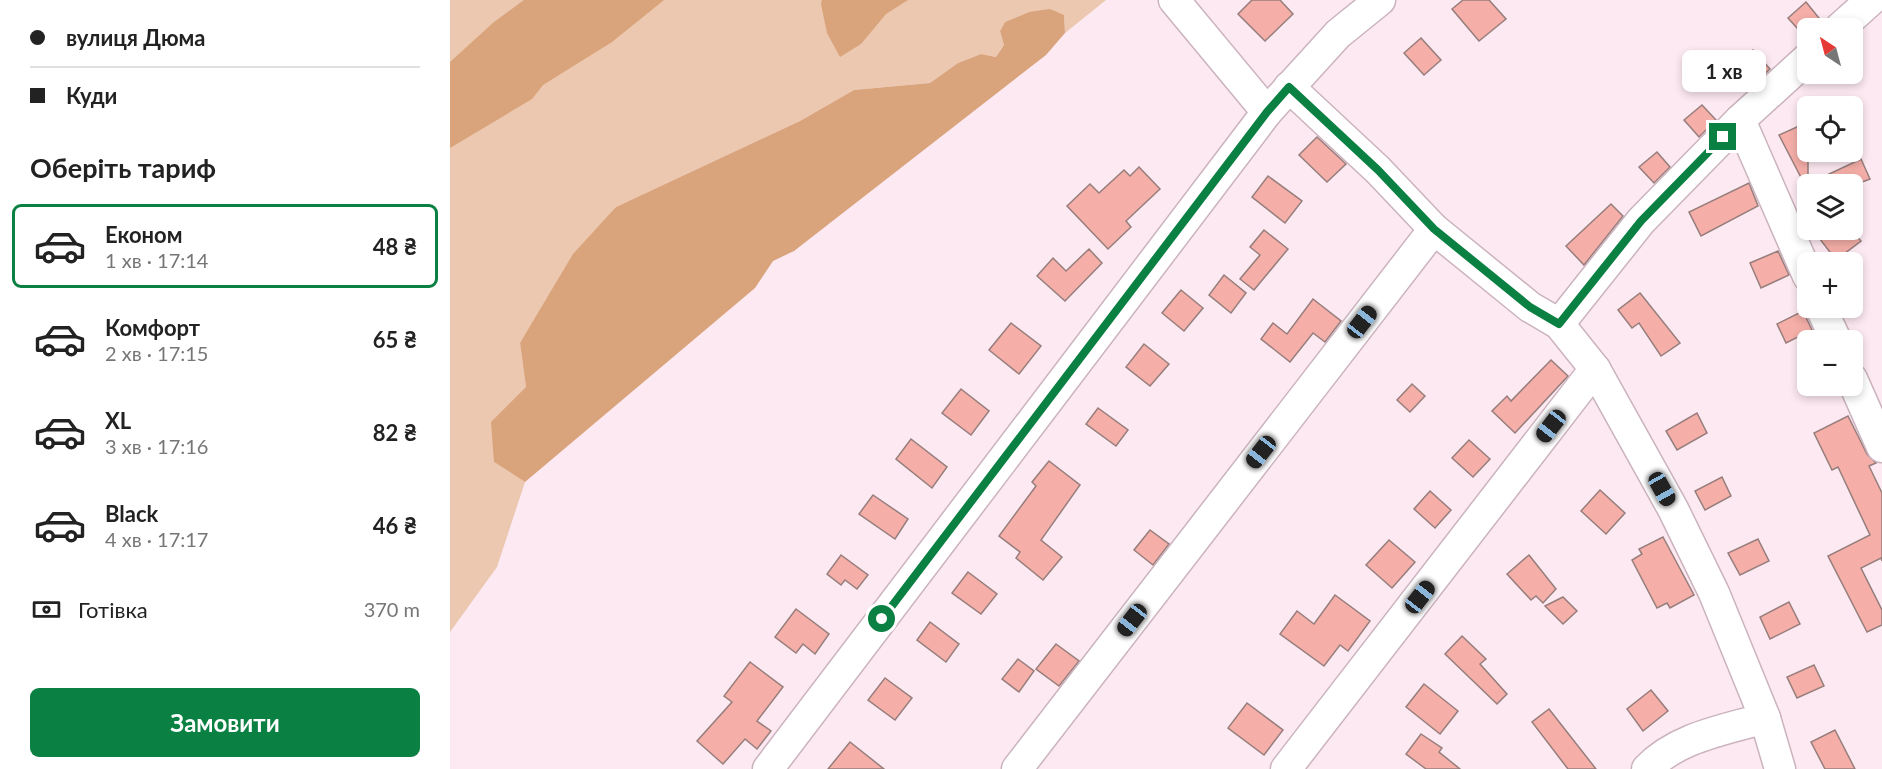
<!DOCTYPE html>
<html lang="uk">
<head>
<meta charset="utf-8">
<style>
	body { margin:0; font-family:Lato,sans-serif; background:#f6f6f6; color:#222; height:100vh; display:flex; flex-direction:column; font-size:22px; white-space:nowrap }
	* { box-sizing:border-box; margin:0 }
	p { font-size:20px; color:#767676 }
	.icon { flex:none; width:33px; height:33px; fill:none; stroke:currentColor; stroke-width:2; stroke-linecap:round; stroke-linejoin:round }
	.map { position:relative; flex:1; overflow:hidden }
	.drawer { display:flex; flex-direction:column; background:#fff; width:450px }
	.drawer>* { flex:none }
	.guide { display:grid; align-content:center; height:132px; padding:0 30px; background:#fff }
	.needle { width:39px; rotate:324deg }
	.controls { position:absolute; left:1347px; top:18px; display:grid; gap:12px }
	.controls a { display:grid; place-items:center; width:66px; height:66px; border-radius:9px; background:#fff; box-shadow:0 3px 9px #0003; font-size:30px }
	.end { position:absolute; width:27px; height:27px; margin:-14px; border:8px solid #0b8043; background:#fff; box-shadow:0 0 0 3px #fff }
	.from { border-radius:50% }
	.bubble { position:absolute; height:42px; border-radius:9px; background:#fff; box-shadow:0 3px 9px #0003; font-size:20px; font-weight:700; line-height:42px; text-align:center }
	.car { position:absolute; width:18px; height:36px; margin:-18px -9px; border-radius:8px; box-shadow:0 0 4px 2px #0007; background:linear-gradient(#222 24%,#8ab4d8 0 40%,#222 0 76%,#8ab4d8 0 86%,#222 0) }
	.guide b { display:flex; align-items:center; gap:21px; height:57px; font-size:22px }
	.guide b+b { border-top:2px solid #e0e0e0 }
	.guide i { width:15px; height:15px; background:#222 }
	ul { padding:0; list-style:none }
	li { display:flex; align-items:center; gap:18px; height:84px; margin:0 12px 9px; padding:0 18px; border:3px solid transparent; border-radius:9px }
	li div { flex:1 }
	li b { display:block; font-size:22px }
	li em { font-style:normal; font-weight:700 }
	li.current { border-color:#0b8043 }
	li>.icon { width:54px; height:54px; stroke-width:1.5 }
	h2 { padding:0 30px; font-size:27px; line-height:72px }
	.pay { display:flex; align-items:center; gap:15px; height:66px; padding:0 30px; font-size:22px }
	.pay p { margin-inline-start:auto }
	.primary-button { display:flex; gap:12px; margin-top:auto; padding:12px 30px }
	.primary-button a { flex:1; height:69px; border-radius:9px; background:#0b8043; color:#fff; font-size:24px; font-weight:700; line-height:69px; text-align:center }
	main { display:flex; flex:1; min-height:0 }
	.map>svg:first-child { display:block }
	.green { fill:#ebc8af }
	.forest { fill:#d9a37b }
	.building { fill:#f5aea8; stroke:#967e7c; stroke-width:1.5 }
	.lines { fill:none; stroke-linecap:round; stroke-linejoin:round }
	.minor-casing { stroke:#cbb3be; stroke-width:33 }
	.minor { stroke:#fff; stroke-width:30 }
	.route { stroke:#0b8043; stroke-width:8 }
</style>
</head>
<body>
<main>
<section class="drawer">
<div class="guide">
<b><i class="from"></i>вулиця Дюма</b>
<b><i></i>Куди</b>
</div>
<h2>Оберіть тариф</h2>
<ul>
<li class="current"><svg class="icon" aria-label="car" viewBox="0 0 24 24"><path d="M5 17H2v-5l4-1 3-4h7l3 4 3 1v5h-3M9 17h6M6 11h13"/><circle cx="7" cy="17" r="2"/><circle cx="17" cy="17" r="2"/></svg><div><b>Економ</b><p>1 хв · 17:14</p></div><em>48 ₴</em></li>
<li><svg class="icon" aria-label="car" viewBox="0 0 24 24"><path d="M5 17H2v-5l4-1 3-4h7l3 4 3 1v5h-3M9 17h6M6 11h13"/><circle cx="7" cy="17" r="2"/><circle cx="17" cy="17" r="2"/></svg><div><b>Комфорт</b><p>2 хв · 17:15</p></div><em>65 ₴</em></li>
<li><svg class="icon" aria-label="car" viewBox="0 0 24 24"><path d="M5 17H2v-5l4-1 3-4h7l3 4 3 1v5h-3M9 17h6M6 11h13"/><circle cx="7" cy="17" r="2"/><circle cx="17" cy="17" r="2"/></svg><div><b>XL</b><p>3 хв · 17:16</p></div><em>82 ₴</em></li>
<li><svg class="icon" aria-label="car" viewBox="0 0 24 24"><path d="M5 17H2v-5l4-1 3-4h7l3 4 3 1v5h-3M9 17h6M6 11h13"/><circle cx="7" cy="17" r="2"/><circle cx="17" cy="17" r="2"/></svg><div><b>Black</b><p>4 хв · 17:17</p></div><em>46 ₴</em></li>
</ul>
<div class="pay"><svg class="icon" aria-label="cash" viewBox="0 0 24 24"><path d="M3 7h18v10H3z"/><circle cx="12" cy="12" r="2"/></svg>Готівка<p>370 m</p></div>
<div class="primary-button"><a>Замовити</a></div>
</section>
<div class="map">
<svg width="1432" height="769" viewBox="0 0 1432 769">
	<rect width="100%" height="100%" fill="#fde9f2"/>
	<polygon class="green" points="0,0 656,0 615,33 614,15 579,12 555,22 550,31 554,45 546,57 531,54 508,63 480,83 404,90 350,121 166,207 70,343 76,387 44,462 75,482 47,567 0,632"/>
	<g class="forest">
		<polygon points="74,0 214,0 162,42 93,85 82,99 0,148 0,62 44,22"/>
		<polygon points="372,0 458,0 436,14 411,44 390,57 377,33 371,4"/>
		<polygon points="600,9 614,15 615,33 596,55 344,251 323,261 305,288 75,482 44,462 41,422 76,387 70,343 123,254 166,207 350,121 404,90 480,83 508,63 531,54 546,57 554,45 550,31 555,22 579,12"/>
	</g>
	<g class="building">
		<polygon points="802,0 830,0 843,14 815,41 788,14"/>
		<polygon points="1013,0 1039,0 1056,19 1029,41 1002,9"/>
		<polygon points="1356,2 1373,23 1373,28 1347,28 1338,18"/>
		<polygon points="971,38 991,60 974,75 954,53"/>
		<polygon points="1303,50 1320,69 1303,85 1286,65"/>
		<polygon points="1252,105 1266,120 1249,137 1234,120"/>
		<polygon points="1358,122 1358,184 1411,159 1420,179 1407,184 1358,184 1358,191 1329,135"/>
		<polygon points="867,137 896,164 877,182 849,155"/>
		<polygon points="1207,152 1220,167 1204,183 1189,167"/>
		<polygon points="689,167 710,189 676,221 681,227 658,249 617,206 640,184 649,193 674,170 680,176"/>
		<polygon points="818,176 852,201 835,223 802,197"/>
		<polygon points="1299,183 1308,206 1251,236 1239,212"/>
		<polygon points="1161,204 1173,216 1134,265 1116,246"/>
		<polygon points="814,230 838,249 804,290 790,279 810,255 800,247"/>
		<polygon points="1363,230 1402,230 1411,241 1386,260"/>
		<polygon points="639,249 652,263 615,301 587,276 603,258 616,271"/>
		<polygon points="1328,251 1339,275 1311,288 1300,263"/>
		<polygon points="774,275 796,293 781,313 759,295"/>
		<polygon points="731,290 753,308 734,331 712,313"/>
		<polygon points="1190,293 1230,343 1211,356 1189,323 1182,328 1168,310"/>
		<polygon points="863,299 891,321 875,342 863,333 840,362 811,339 823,323 837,334"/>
		<polygon points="1353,311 1362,330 1336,343 1327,324"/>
		<polygon points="561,323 591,346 569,374 539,350"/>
		<polygon points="694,344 719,364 700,386 676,367"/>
		<polygon points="1101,360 1118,376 1065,433 1042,411 1057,396 1061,401"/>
		<polygon points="962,384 975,396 960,412 947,400"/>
		<polygon points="511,389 539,411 521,435 492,413"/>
		<polygon points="648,408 678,430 666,446 636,424"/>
		<polygon points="1247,413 1257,433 1227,450 1216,431"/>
		<polygon points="1398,416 1417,454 1426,463 1419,466 1432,493 1432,561 1431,558 1411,568 1432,610 1432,625 1417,632 1378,556 1420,535 1388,467 1382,470 1364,433"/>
		<polygon points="461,439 497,467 482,488 446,459"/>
		<polygon points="1019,440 1040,459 1023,477 1002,458"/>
		<polygon points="599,461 630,485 591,540 612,557 593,580 566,558 570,552 549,536 586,486 582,482"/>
		<polygon points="1272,477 1281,496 1255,510 1245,491"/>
		<polygon points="1150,490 1175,513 1156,534 1131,511"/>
		<polygon points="980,491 1001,510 985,528 964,509"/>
		<polygon points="423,495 458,519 445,539 409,514"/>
		<polygon points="700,530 719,544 703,565 684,550"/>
		<polygon points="1213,537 1244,595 1220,608 1217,603 1207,608 1182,560 1192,554 1189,549"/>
		<polygon points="1308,539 1319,561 1290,575 1278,553"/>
		<polygon points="939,540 965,562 942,588 916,565"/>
		<polygon points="391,555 418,575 407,589 395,580 391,585 377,574"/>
		<polygon points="1079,555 1106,589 1093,603 1086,596 1081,600 1057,574"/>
		<polygon points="518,572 547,594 531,614 502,593"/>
		<polygon points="885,595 920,621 898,651 890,645 874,666 830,634 847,611 864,624"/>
		<polygon points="1113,597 1127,611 1113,624 1095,606"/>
		<polygon points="1339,602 1350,624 1320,639 1310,617"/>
		<polygon points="346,609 379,634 365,654 353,644 346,653 325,637"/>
		<polygon points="480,622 509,644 496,662 467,640"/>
		<polygon points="1012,636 1036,659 1030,664 1057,694 1047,704 995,654"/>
		<polygon points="606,644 629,661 609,686 586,669"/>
		<polygon points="568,659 584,671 569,692 552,679"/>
		<polygon points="300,662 333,687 307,721 321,731 307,749 295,739 273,764 247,741 282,702 274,696"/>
		<polygon points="1364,665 1374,686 1347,698 1337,677"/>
		<polygon points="435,678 462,698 445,720 418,700"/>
		<polygon points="974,684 1008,711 990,734 956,707"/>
		<polygon points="1201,690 1218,711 1193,731 1177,709"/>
		<polygon points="797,703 833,730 814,755 778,728"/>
		<polygon points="1099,709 1146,769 1118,769 1082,722"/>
		<polygon points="1385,730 1405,769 1375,769 1361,742"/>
		<polygon points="971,734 992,748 989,752 1010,769 976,769 956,754"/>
		<polygon points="400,742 434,769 378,769"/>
	</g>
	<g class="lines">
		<g class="minor-casing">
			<g id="minor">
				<polyline points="724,0 817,112"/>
				<polyline points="1390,28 1421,0"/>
				<polyline points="839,87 928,170 984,229 1080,307 1109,324 1145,369 1223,509 1264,593 1315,718 1330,769"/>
				<polyline points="1290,120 1358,276"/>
				<polyline points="1371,308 1386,340"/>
				<polyline points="1109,324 1191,221 1290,120 1358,58"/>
				<polyline points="1402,379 1432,447"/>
				<polyline points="318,769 817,112 888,34 930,0"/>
				<polyline points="567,769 984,229"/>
				<polyline points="836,769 1145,369"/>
				<path d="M1197 769C1227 737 1275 730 1315 718"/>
			</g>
		</g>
		<use href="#minor" class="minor"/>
	</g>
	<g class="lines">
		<polyline class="route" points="432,619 817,112 839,87 928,170 984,229 1080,307 1109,324 1191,221 1273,137"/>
	</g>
</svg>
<div class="controls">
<a><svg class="needle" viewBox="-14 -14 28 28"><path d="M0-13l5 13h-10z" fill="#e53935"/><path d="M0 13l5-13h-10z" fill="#767676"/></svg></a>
<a><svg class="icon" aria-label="locate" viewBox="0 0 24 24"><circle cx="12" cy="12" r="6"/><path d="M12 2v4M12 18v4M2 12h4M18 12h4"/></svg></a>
<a><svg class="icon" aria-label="layers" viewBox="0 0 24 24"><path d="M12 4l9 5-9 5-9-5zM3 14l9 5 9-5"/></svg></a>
<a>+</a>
<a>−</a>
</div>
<i class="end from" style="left:432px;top:619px"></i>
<i class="end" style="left:1273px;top:137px"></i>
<div class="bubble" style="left:1232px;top:50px;width:84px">1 хв</div>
<i class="car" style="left:912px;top:322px;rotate:38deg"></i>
<i class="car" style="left:1101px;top:426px;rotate:218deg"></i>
<i class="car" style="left:811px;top:452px;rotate:218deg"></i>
<i class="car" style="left:1212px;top:489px;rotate:151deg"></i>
<i class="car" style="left:970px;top:597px;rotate:38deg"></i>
<i class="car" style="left:682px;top:620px;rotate:218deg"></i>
</div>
</main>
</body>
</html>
